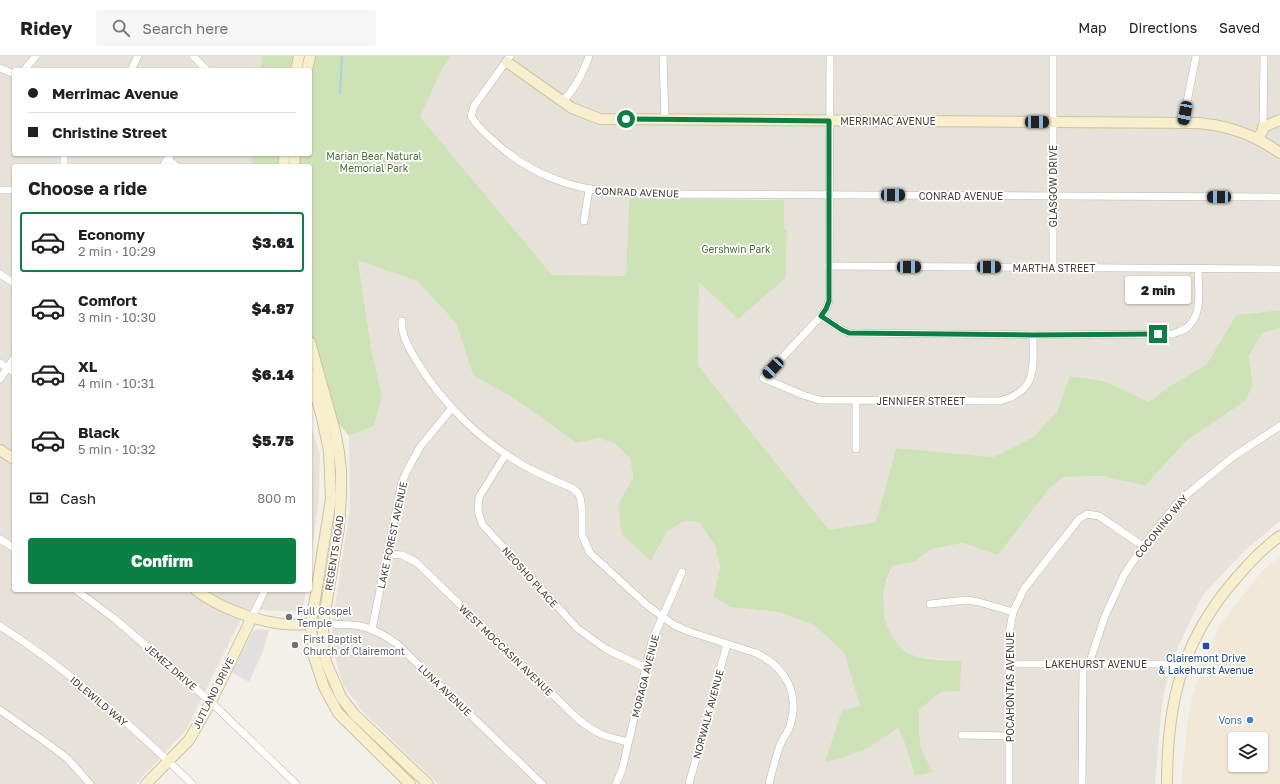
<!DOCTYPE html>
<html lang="en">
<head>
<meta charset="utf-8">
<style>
	body { margin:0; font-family:"Golos Text",sans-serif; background:#f6f6f6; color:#202124; height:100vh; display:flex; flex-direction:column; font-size:15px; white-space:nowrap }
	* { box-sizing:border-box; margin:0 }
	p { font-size:13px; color:#757577 }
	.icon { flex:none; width:22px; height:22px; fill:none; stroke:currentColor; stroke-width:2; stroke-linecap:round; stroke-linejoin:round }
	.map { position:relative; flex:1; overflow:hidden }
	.drawer { position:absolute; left:12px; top:108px; width:300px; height:428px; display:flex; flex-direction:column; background:#fff; border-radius:4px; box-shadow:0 1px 3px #0004 }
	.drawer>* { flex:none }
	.hud { position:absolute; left:12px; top:12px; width:300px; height:88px; border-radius:4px; box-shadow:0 1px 3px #0004; display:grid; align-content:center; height:88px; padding:0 16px; background:#fff }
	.tools { position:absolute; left:1228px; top:676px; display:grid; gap:8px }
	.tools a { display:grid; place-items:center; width:40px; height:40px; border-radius:4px; background:#fff; box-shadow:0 1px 3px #0004; font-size:20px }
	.end { position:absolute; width:18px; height:18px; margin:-9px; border:5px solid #0b8043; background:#fff; box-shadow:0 0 0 2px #fff }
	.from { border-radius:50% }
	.bubble { position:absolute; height:28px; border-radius:4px; background:#fff; box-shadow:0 1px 3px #0004; font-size:13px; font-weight:800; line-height:28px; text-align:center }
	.car { position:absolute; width:12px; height:24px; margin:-12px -6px; border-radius:5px; box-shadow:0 0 3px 1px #0007; background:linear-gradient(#222 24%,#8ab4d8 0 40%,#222 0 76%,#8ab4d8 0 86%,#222 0) }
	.hud b { display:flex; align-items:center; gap:14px; height:38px; font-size:15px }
	.hud b+b { border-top:1px solid #e0e0e0 }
	.hud i { width:10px; height:10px; background:#202124 }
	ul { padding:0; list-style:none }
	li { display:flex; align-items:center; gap:12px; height:60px; margin:0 8px 6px; padding:0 8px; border:2px solid transparent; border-radius:4px }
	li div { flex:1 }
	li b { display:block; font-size:15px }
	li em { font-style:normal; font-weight:800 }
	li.active { border-color:#0b8043 }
	li>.icon { width:36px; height:36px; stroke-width:1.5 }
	h2 { padding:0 16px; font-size:18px; line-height:48px }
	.pay { display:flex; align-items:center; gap:10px; height:44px; padding:0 16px; font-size:15px }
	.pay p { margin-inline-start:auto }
	.primary-button { display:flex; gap:8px; margin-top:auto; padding:8px 16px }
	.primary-button a { flex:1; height:46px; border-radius:4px; background:#0b8043; color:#fff; font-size:16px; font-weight:800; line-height:46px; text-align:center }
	header { display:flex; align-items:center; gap:24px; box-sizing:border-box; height:56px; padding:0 20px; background:#fff; border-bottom:1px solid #e0e0e0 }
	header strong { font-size:19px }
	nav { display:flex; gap:22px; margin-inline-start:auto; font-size:14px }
	.search { width:280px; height:36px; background:#f6f6f6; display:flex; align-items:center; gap:10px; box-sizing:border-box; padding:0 14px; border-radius:4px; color:#757577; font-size:15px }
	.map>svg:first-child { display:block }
	.residential { fill:#e6e2d9 }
	.commercial { fill:#f2e8d8; fill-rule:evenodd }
	.green { fill:#cee2b8 }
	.parking { fill:#e2e0de }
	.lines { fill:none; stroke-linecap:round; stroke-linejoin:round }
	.stream { stroke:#aecfe8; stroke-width:2 }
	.street-casing { stroke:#bdb8ae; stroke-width:8 }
	.secondary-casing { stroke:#cdc29f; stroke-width:12 }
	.street { stroke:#fff; stroke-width:7 }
	.secondary { stroke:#f8efcf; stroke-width:10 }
	.route { stroke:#0b8043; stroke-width:5 }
	.worship-dot { fill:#6b7280; stroke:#fff; stroke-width:1.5 }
	.transit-dot { fill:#1a4fb4; stroke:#fff; stroke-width:1.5 }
	.shop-dot { fill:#3f7fe0; stroke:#fff; stroke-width:1.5 }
	.labels { text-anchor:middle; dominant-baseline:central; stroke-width:3.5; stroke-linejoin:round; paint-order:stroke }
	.street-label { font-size:10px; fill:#464139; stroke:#fff }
	.park-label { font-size:10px; fill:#497133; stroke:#fff }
	.worship-label { font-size:10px; fill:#5b616d; stroke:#fff; text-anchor:start }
	.transit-label { font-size:10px; fill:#164399; stroke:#fff }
	.shop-label { font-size:10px; fill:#366cbe; stroke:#fff; text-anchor:end }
</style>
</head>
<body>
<header>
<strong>Ridey</strong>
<div class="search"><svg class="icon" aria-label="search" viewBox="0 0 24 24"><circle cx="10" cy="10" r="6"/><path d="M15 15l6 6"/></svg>Search here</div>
<nav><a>Map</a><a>Directions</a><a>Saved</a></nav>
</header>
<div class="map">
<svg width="1280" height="728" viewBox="0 0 1280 728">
	<rect width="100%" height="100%" fill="#f3f0ea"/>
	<g class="residential">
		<polygon points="0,0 262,0 260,14 14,14 14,98 252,98 251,110 14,110 14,534 306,534 302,556 246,553 186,674 136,728 0,728"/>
		<polygon points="450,0 1280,0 1280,254 1236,259 1207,308 1167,332 1149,346 1105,325 1071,320 1057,356 1033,381 993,401 896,392 876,466 829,474 698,309 699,226 786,222 787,173 784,173 774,143 629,142 626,221 552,220 419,61 440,17"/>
		<polygon points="358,203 417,225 456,267 473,319 515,343 577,386 598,382 616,388 630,402 633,422 618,448 652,504 667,476 684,465 699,466 715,489 720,512 713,541 730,551 778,556 814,569 844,597 860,650 825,706 843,702 870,691 898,672 904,685 915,720 933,716 921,693 919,671 919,654 941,636 961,605 915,601 898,590 889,576 882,550 885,529 893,510 914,506 932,493 963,487 998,498 1048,434 1063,421 1103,420 1145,430 1186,385 1244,346 1253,330 1249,302 1262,277 1280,272 1280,465 1243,496 1202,540 1178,591 1168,619 1162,649 1155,728 438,728 363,656 342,627 331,587 334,556 350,453 349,380 374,370 382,341 371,291"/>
		<polygon points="310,367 320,399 318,452 310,507"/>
	</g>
	<path class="commercial" d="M1280 500V728H1181L1188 662 1193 637 1220 569 1262 515ZM1235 683H1261V709H1235Z"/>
	<path class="green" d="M262 0H450L440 17 420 61 552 219 626 220 629 142 784 144V173H787L786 222 738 263 699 226 698 309 829 474 876 466 896 392 993 401 1033 381 1057 356 1070 320 1105 325 1149 346 1167 332 1207 308 1236 259 1280 254V272L1262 277 1249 301 1253 330 1244 346 1186 385 1145 430 1103 420 1063 421 1048 434 998 499 963 487 932 493 914 506 893 510C890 516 886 523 885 530 879 555 888 590 915 600 924 604 950 604 961 605L960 635 941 636 919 654V671L921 693 933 716 915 720 904 685 898 672 870 691 843 702 825 706 842 654 860 650 844 597 814 569 778 556 730 551 713 541 720 512 715 489 699 466 684 465 667 476 651 505 622 479 618 448 633 422 630 402 616 388 598 382 577 387 515 343 473 319 456 267 417 225 358 204 371 291 382 341 374 370 349 380 310 333V110H251L252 98H310V14H260Z"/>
	<polygon class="parking" points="257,573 269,574 263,595 249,626 232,616 252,577"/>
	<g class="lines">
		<polyline class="stream" points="340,37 342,0"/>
		<g class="street-casing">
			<g id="street">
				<polyline points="193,0 207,14"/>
				<path d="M510 0 474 50 471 60C476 70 487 79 496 87 538 125 586 137 642 138L1280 141"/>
				<polyline points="663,0 665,64"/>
				<path d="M830 0 829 245 826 253 821 260 763 322 803 339 819 344 999 345C1038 336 1033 311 1033 279"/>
				<polyline points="1053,0 1053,212"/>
				<polyline points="0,12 14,18"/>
				<polyline points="24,14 36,0"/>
				<polyline points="131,14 138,0"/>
				<path d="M562 46C575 33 583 17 589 0"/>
				<polyline points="1183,66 1196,0"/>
				<polyline points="1263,71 1264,0"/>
				<polyline points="64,98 64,110"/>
				<polyline points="167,103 177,110"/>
				<polyline points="163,110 171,98"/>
				<polyline points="0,134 14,134"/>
				<polyline points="584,165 589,134"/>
				<polyline points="829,210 1280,213"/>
				<polyline points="0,218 14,227"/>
				<path d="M821 260 842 274 849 277 1033 279 1173 278C1177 276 1181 275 1185 273 1204 260 1198 232 1198 213"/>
				<path d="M402 265C401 279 409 292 416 304 443 349 484 388 530 413 544 420 558 426 572 432L578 437 580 441 582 453V479L590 497 648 550 674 569 690 576 756 597C786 611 800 638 790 670 787 678 781 685 779 692 775 704 772 716 769 728"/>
				<polyline points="0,307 14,316"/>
				<polyline points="0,323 14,302"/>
				<polyline points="856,393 856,344"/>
				<polyline points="506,398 479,441 478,455 482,468 577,572 606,593 646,612"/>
				<polyline points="0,483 14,492"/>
				<path d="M388 498 402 499 416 506 578 663C598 679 604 680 628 686"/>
				<polyline points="76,534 115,563 211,646 296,728"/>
				<polyline points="930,548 967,544 979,546 1013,556"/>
				<polyline points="252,561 265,534"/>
				<path d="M323 568C357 568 369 568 397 588L542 728"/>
				<path d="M0 570C70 615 133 670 192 728"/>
				<polyline points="372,573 402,426 408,413 420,391 452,352"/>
				<polyline points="1009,608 1168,608 1182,613"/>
				<polyline points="1089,608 1105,560 1124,519 1143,490 1176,449 1191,435 1234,400 1280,370"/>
				<polyline points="0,654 51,690 68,703 90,728"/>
				<polyline points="962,679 1009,680"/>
				<polyline points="616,728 622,714 652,585 682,516"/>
				<polyline points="689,728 727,588"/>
				<polyline points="1009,728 1009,578 1013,556 1024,533 1079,463 1087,458 1099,460 1143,490"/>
				<polyline points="1082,728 1083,608"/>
			</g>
		</g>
		<g class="secondary-casing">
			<g id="secondary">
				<path d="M507 6 572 52 600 63 1197 67C1228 69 1255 79 1280 97"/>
				<polyline points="296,14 299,0"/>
				<polyline points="307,14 310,0"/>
				<polyline points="1258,82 1263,74 1263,71 1280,64"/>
				<polyline points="283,110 285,98"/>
				<polyline points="294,110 295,98"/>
				<polyline points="310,286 335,375 339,396 341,415 341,438 339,472 323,568 323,588 326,606 341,641 354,658 428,728"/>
				<polyline points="310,318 322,362 329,395 331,443 311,568 313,598 324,631 338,657 410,728"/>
				<polyline points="0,394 14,403"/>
				<path d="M196 534C218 551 255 565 283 568 294 569 306 568 317 568"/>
				<polyline points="146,728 189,684 211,646 252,561"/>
				<path d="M1167 728C1167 645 1182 583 1238 520 1251 505 1264 491 1280 480"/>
			</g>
		</g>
		<use href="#street" class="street"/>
		<use href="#secondary" class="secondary"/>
	</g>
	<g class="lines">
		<polyline class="route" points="626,63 829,65 829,245 826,253 821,260 842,274 849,277 1033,279 1158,278"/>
	</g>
	<g class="worship-dot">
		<circle cx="289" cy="561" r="4"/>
		<circle cx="295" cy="589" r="4"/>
	</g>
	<rect class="transit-dot" x="1202" y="586" width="8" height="8" rx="2"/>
	<circle class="shop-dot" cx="1250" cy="664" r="4"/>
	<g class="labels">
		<g class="street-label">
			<text x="888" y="65">MERRIMAC AVENUE</text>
			<text transform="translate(1053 130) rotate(-90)">GLASGOW DRIVE</text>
			<text transform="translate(637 136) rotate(2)">CONRAD AVENUE</text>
			<text x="961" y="140">CONRAD AVENUE</text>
			<text x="1054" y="212">MARTHA STREET</text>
			<text x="921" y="345">JENNIFER STREET</text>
			<text transform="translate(1161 470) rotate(-51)">COCONINO WAY</text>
			<text transform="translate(392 479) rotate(-78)">LAKE FOREST AVENUE</text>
			<text transform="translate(334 497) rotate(-81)">REGENTS ROAD</text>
			<text transform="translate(530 521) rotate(48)">NEOSHO PLACE</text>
			<text transform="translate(506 594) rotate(44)">WEST MOCCASIN AVENUE</text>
			<text x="1096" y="608">LAKEHURST AVENUE</text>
			<text transform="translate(171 611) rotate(41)">JEMEZ DRIVE</text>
			<text transform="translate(645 620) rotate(-76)">MORAGA AVENUE</text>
			<text transform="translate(1010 631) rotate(-90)">POCAHONTAS AVENUE</text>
			<text transform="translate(445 634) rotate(44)">LUNA AVENUE</text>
			<text transform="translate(213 637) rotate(-63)">JUTLAND DRIVE</text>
			<text transform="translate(99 645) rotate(40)">IDLEWILD WAY</text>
			<text transform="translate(708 658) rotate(-75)">NORWALK AVENUE</text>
		</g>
		<g class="park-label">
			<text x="374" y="100">Marian Bear Natural<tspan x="374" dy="12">Memorial Park</tspan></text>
			<text x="736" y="193">Gershwin Park</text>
		</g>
		<g class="worship-label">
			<text x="297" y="555">Full Gospel<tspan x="297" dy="12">Temple</tspan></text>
			<text x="303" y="583">First Baptist<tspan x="303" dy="12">Church of Clairemont</tspan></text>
		</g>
		<g class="transit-label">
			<text x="1206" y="602">Clairemont Drive<tspan x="1206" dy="12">&amp; Lakehurst Avenue</tspan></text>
		</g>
		<g class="shop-label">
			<text x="1242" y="664">Vons</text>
		</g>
	</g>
</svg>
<div class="tools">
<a><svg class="icon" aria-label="layers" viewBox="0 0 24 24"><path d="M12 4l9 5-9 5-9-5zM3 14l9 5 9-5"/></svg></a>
</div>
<i class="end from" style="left:626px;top:63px"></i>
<i class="end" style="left:1158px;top:278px"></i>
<div class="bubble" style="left:1125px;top:220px;width:66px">2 min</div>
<i class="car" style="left:1185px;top:57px;rotate:191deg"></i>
<i class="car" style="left:1037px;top:66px;rotate:90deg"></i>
<i class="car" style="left:893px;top:139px;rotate:90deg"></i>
<i class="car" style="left:1219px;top:141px;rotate:270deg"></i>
<i class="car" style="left:909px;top:211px;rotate:90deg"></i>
<i class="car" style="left:989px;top:211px;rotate:90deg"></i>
<i class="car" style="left:773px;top:312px;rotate:223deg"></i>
<div class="hud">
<b><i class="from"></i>Merrimac Avenue</b>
<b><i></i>Christine Street</b>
</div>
<section class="drawer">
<h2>Choose a ride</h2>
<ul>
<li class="active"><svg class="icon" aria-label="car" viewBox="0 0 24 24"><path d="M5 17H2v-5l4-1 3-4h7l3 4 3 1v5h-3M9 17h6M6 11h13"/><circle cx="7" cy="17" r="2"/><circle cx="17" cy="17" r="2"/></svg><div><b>Economy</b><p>2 min · 10:29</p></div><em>$3.61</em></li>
<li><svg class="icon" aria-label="car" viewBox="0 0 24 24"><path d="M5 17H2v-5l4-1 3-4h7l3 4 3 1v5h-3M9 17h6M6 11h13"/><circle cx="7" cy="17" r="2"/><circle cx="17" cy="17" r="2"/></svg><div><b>Comfort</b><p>3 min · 10:30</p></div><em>$4.87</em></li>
<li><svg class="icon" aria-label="car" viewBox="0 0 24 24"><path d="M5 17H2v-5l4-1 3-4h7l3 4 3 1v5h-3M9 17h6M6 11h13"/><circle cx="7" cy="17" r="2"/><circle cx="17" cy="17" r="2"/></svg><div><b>XL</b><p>4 min · 10:31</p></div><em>$6.14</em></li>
<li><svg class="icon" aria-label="car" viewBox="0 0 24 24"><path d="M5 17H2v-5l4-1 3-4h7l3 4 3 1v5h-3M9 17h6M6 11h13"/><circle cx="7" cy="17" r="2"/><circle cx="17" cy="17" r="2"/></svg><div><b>Black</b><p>5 min · 10:32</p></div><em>$5.75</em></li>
</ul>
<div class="pay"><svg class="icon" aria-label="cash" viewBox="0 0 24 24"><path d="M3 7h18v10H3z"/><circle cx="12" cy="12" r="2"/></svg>Cash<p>800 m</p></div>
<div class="primary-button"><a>Confirm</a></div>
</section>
</div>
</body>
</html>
